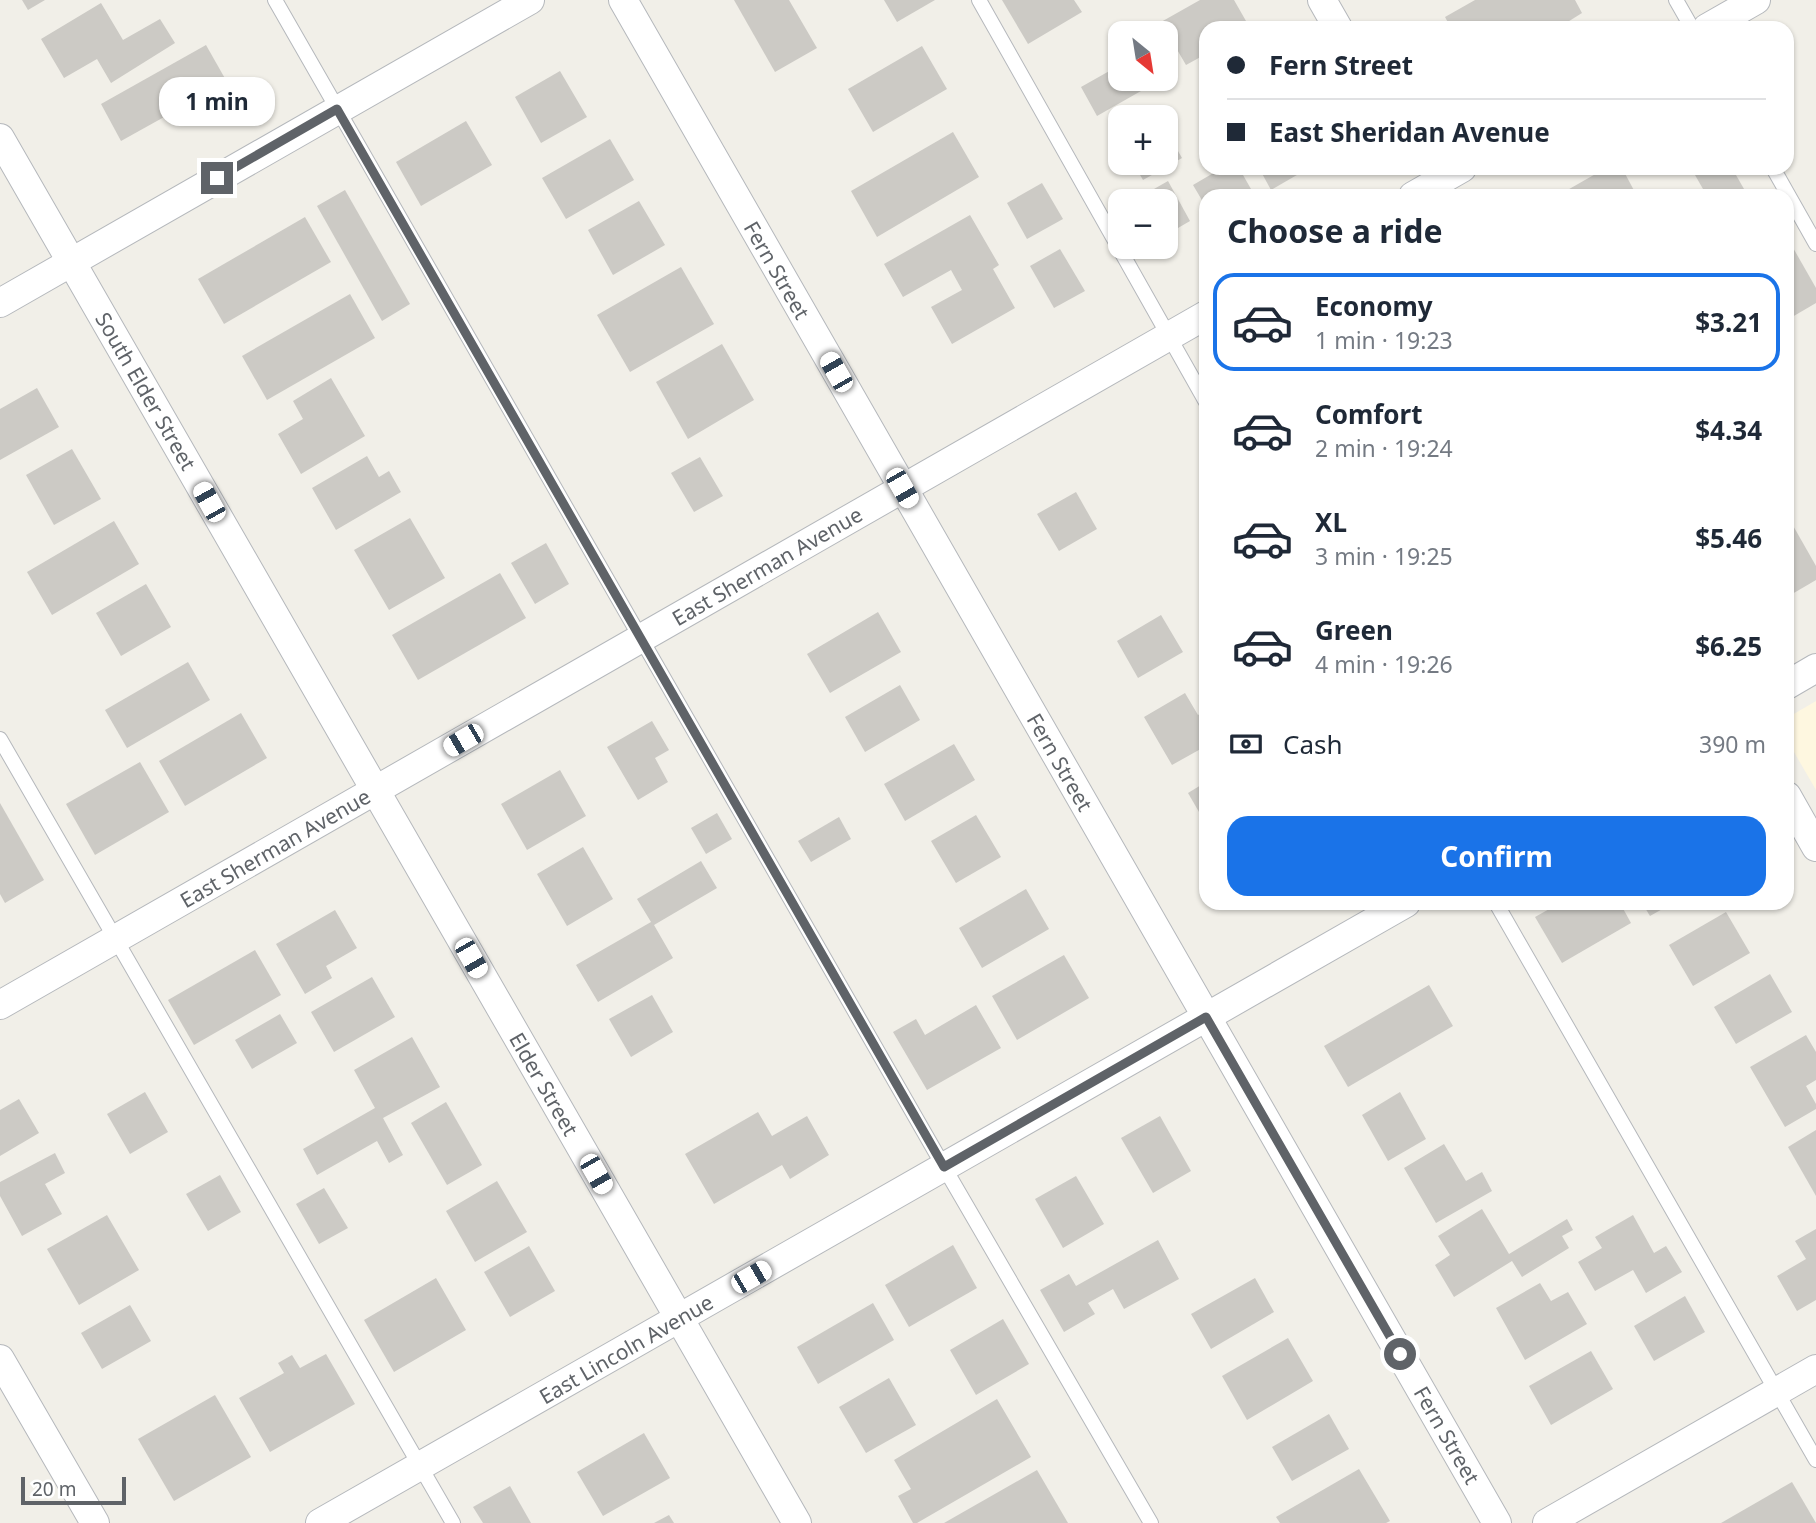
<!DOCTYPE html>
<html lang="en">
<head>
<meta charset="utf-8">
<style>
	body { margin:0; font-family:"Noto Sans",sans-serif; background:#f2f2f3; color:#1f2937; height:100vh; display:flex; flex-direction:column; font-size:26px; white-space:nowrap }
	* { box-sizing:border-box; margin:0 }
	p { font-size:23px; color:#747a83 }
	.icon { flex:none; width:38px; height:38px; fill:none; stroke:currentColor; stroke-width:2; stroke-linecap:round; stroke-linejoin:round }
	.map { position:relative; flex:1; overflow:hidden }
	.sheet { position:absolute; left:1199px; top:189px; width:595px; height:721px; display:flex; flex-direction:column; background:#fff; border-radius:21px; box-shadow:0 2px 5px #0004 }
	.sheet>* { flex:none }
	.guide { position:absolute; left:1199px; top:21px; width:595px; height:154px; border-radius:21px; box-shadow:0 2px 5px #0004; display:grid; align-content:center; height:154px; padding:0 28px; background:#fff }
	.needle { width:46px; rotate:150deg }
	.fabs { position:absolute; left:1108px; top:21px; display:grid; gap:14px }
	.fabs a { display:grid; place-items:center; width:70px; height:70px; border-radius:14px; background:#fff; box-shadow:0 2px 5px #0004; font-size:35px }
	.scale { position:absolute; left:21px; bottom:18px; width:105px; box-sizing:border-box; padding-left:7px; border:4px solid #5f6368; border-top:0; font-size:19px; line-height:24px; white-space:nowrap; color:#5f6368; -webkit-text-stroke:5px #fff; paint-order:stroke }
	.end { position:absolute; width:32px; height:32px; margin:-16px; border:9px solid #5f6368; background:#fff; box-shadow:0 0 0 4px #fff }
	.from { border-radius:50% }
	.bubble { position:absolute; height:49px; border-radius:21px; background:#fff; box-shadow:0 2px 5px #0004; font-size:23px; font-weight:700; line-height:49px; text-align:center }
	.car { position:absolute; width:21px; height:42px; margin:-21px -10px; border-radius:9px; box-shadow:0 0 5px 2px #0007; background:linear-gradient(#fff 24%,#345 0 40%,#fff 0 76%,#345 0 86%,#fff 0) }
	.guide b { display:flex; align-items:center; gap:24px; height:66px; font-size:26px }
	.guide b+b { border-top:2px solid #e0e1e3 }
	.guide i { width:18px; height:18px; background:#1f2937 }
	ul { padding:0; list-style:none }
	li { display:flex; align-items:center; gap:21px; height:98px; margin:0 14px 10px; padding:0 14px; border:4px solid transparent; border-radius:21px }
	li div { flex:1 }
	li b { display:block; font-size:26px }
	li em { font-style:normal; font-weight:700 }
	li.selected { border-color:#1a73e8 }
	li>.icon { width:63px; height:63px; stroke-width:1.5 }
	h2 { padding:0 28px; font-size:32px; line-height:84px }
	.pay { display:flex; align-items:center; gap:18px; height:77px; padding:0 28px; font-size:26px }
	.pay p { margin-inline-start:auto }
	.cta { display:flex; gap:14px; margin-top:auto; padding:14px 28px }
	.cta a { flex:1; height:80px; border-radius:21px; background:#1a73e8; color:#fff; font-size:28px; font-weight:700; line-height:80px; text-align:center }
	.map>svg:first-child { display:block }
	.commercial { fill:#fef7e0 }
	.building { fill:#cccac5 }
	.lines { fill:none; stroke-linecap:round; stroke-linejoin:round }
	.lane-casing { stroke:#b5b8bc; stroke-width:16 }
	.street-casing { stroke:#b5b8bc; stroke-width:30 }
	.lane { stroke:#fff; stroke-width:14 }
	.street { stroke:#fff; stroke-width:28 }
	.route { stroke:#5f6368; stroke-width:9 }
	.labels { text-anchor:middle; dominant-baseline:central; stroke-width:6; stroke-linejoin:round; paint-order:stroke }
	.street-label { font-size:21px; fill:#5f6368; stroke:#fff }
</style>
</head>
<body>
<div class="map">
<svg width="1816" height="1523" viewBox="0 0 1816 1523">
	<rect width="100%" height="100%" fill="#f1efe8"/>
	<polygon class="commercial" points="1816,701 1816,790 1787,740 1787,718"/>
	<g class="building">
		<polygon points="22,0 45,0 28,10"/>
		<polygon points="734,0 789,0 817,48 775,72"/>
		<polygon points="884,0 935,0 897,22"/>
		<polygon points="1002,0 1074,0 1082,12 1028,44"/>
		<polygon points="1200,0 1234,0 1250,28 1206,28 1206,54 1186,65 1161,22"/>
		<polygon points="1475,0 1575,0 1582,13 1558,28 1451,28 1445,17"/>
		<polygon points="101,3 123,40 160,19 175,43 111,83 97,59 64,78 41,39"/>
		<polygon points="206,45 227,82 121,141 101,104"/>
		<polygon points="922,46 947,89 873,132 848,89"/>
		<polygon points="1120,65 1120,79 1133,79 1141,91 1097,116 1081,87"/>
		<polygon points="560,71 587,117 541,143 515,97"/>
		<polygon points="466,121 492,165 421,206 396,162"/>
		<polygon points="1166,130 1182,158 1143,180 1133,163 1166,163"/>
		<polygon points="953,132 979,177 877,237 851,191"/>
		<polygon points="610,139 634,180 566,219 542,178"/>
		<polygon points="1222,168 1239,168 1255,196 1206,196 1206,207 1193,185"/>
		<polygon points="1259,168 1309,168 1271,190"/>
		<polygon points="1606,168 1622,168 1637,196 1557,196"/>
		<polygon points="1691,168 1732,168 1748,196 1707,196"/>
		<polygon points="1168,181 1190,221 1166,235 1166,201 1133,201"/>
		<polygon points="1042,183 1063,219 1027,239 1007,203"/>
		<polygon points="345,190 410,304 382,321 317,206"/>
		<polygon points="639,201 665,245 613,275 588,230"/>
		<polygon points="970,215 999,265 993,269 1015,308 952,344 931,307 962,290 951,270 903,297 884,264"/>
		<polygon points="305,217 331,262 224,324 198,279"/>
		<polygon points="1792,246 1816,288 1816,303 1787,320 1787,249"/>
		<polygon points="1060,249 1085,291 1054,308 1030,266"/>
		<polygon points="681,267 714,324 630,372 597,315"/>
		<polygon points="350,294 375,338 267,400 242,356"/>
		<polygon points="722,344 754,400 688,439 656,382"/>
		<polygon points="331,378 365,436 301,474 278,434 303,419 293,401"/>
		<polygon points="37,388 59,427 0,460 0,409"/>
		<polygon points="72,449 101,499 54,525 26,475"/>
		<polygon points="367,456 379,477 389,471 401,492 336,530 312,488"/>
		<polygon points="700,457 723,496 694,512 671,473"/>
		<polygon points="1076,492 1097,529 1059,551 1037,514"/>
		<polygon points="1787,515 1816,566 1816,580 1787,597"/>
		<polygon points="410,518 445,578 389,610 354,550"/>
		<polygon points="114,521 139,564 52,615 27,572"/>
		<polygon points="546,543 569,584 535,604 511,563"/>
		<polygon points="500,573 526,618 418,680 392,635"/>
		<polygon points="146,584 171,627 121,656 96,613"/>
		<polygon points="878,612 901,652 830,693 807,654"/>
		<polygon points="1161,615 1183,652 1138,678 1117,641"/>
		<polygon points="188,662 210,700 127,748 105,710"/>
		<polygon points="900,685 920,720 865,752 845,717"/>
		<polygon points="1185,693 1198,715 1206,710 1206,746 1172,765 1144,717"/>
		<polygon points="241,713 267,758 185,806 159,761"/>
		<polygon points="652,721 669,750 655,758 668,782 638,800 607,747"/>
		<polygon points="954,744 975,780 905,821 884,784"/>
		<polygon points="140,762 169,812 95,855 66,804"/>
		<polygon points="560,770 586,816 527,850 501,804"/>
		<polygon points="1206,782 1206,824 1188,793"/>
		<polygon points="0,803 44,880 5,903 0,894"/>
		<polygon points="717,813 732,839 706,854 691,828"/>
		<polygon points="976,815 1001,857 956,883 931,841"/>
		<polygon points="839,817 851,839 811,862 798,841"/>
		<polygon points="583,847 613,899 567,926 537,874"/>
		<polygon points="701,861 717,888 654,925 673,958 598,1002 576,965 651,922 637,899"/>
		<polygon points="1026,889 1049,929 982,968 959,928"/>
		<polygon points="1560,903 1620,903 1631,923 1562,963 1535,917"/>
		<polygon points="1642,903 1673,903 1650,916"/>
		<polygon points="335,910 357,948 326,966 332,978 305,994 276,944"/>
		<polygon points="1726,912 1750,953 1693,986 1669,945"/>
		<polygon points="255,950 281,995 194,1045 168,1000"/>
		<polygon points="1064,955 1089,998 1017,1040 992,996"/>
		<polygon points="1770,974 1792,1012 1736,1044 1714,1007"/>
		<polygon points="372,977 395,1017 334,1052 311,1012"/>
		<polygon points="1429,985 1453,1026 1348,1087 1324,1046"/>
		<polygon points="652,995 673,1032 631,1057 609,1019"/>
		<polygon points="976,1005 1001,1048 927,1090 893,1032 916,1019 925,1035"/>
		<polygon points="280,1014 297,1043 252,1069 235,1040"/>
		<polygon points="1806,1035 1816,1052 1816,1080 1806,1086 1816,1104 1816,1109 1785,1127 1750,1067"/>
		<polygon points="412,1037 440,1087 383,1118 403,1155 389,1163 377,1141 317,1175 303,1149 375,1108 354,1070"/>
		<polygon points="145,1092 168,1132 130,1154 107,1114"/>
		<polygon points="1400,1092 1426,1139 1388,1161 1362,1115"/>
		<polygon points="19,1099 39,1133 0,1156 0,1110"/>
		<polygon points="446,1102 482,1165 447,1185 411,1123"/>
		<polygon points="758,1112 772,1136 807,1116 829,1155 790,1179 782,1165 714,1204 685,1154"/>
		<polygon points="1160,1116 1191,1171 1153,1193 1121,1138"/>
		<polygon points="1816,1130 1816,1196 1788,1147"/>
		<polygon points="1444,1144 1466,1181 1482,1172 1492,1191 1436,1223 1404,1168"/>
		<polygon points="55,1153 65,1173 45,1184 62,1214 22,1236 0,1196 0,1182"/>
		<polygon points="220,1175 241,1212 208,1231 186,1194"/>
		<polygon points="1076,1176 1104,1224 1063,1248 1035,1199"/>
		<polygon points="497,1181 527,1232 475,1262 446,1211"/>
		<polygon points="324,1188 348,1228 319,1244 296,1204"/>
		<polygon points="1482,1209 1509,1254 1567,1219 1573,1230 1562,1236 1569,1248 1522,1277 1512,1261 1454,1297 1435,1265 1450,1255 1438,1236"/>
		<polygon points="107,1215 139,1270 79,1305 47,1249"/>
		<polygon points="1633,1215 1654,1253 1666,1246 1682,1272 1646,1293 1633,1270 1595,1291 1578,1262 1602,1248 1595,1237"/>
		<polygon points="1816,1229 1816,1300 1797,1311 1777,1276 1806,1259 1795,1241"/>
		<polygon points="1158,1240 1179,1279 1124,1309 1113,1289 1088,1303 1095,1314 1064,1332 1040,1290 1069,1274 1076,1286"/>
		<polygon points="953,1245 977,1288 909,1327 885,1285"/>
		<polygon points="529,1246 555,1291 510,1317 484,1272"/>
		<polygon points="436,1278 466,1330 394,1372 364,1320"/>
		<polygon points="1255,1278 1274,1312 1211,1349 1191,1314"/>
		<polygon points="1540,1283 1551,1301 1568,1292 1587,1324 1525,1360 1496,1308"/>
		<polygon points="1685,1296 1705,1332 1654,1361 1634,1326"/>
		<polygon points="873,1303 894,1340 818,1384 797,1347"/>
		<polygon points="130,1305 151,1341 102,1369 81,1333"/>
		<polygon points="1003,1319 1029,1364 976,1395 950,1350"/>
		<polygon points="1288,1338 1313,1381 1247,1420 1222,1376"/>
		<polygon points="1591,1351 1613,1389 1551,1425 1529,1386"/>
		<polygon points="326,1354 355,1404 270,1452 239,1398 284,1373 278,1363 292,1355 300,1368"/>
		<polygon points="889,1378 916,1425 866,1453 839,1407"/>
		<polygon points="215,1395 251,1457 174,1501 138,1439"/>
		<polygon points="997,1399 1031,1457 917,1523 913,1523 898,1496 911,1489 894,1460"/>
		<polygon points="1329,1414 1349,1449 1292,1481 1272,1447"/>
		<polygon points="644,1433 670,1478 603,1516 577,1472"/>
		<polygon points="1359,1469 1390,1521 1386,1523 1280,1523 1276,1517"/>
		<polygon points="1037,1470 1068,1523 944,1523"/>
		<polygon points="1792,1482 1816,1523 1721,1523"/>
		<polygon points="510,1486 531,1523 483,1523 473,1507"/>
		<polygon points="669,1515 674,1523 654,1523"/>
	</g>
	<g class="lines">
		<g class="lane-casing">
			<g id="lane">
				<polyline points="275,0 944,1167 1151,1523"/>
				<polyline points="979,0 1206,402"/>
				<polyline points="1676,0 1692,28"/>
				<polyline points="1773,168 1816,244"/>
				<polyline points="0,739 453,1523"/>
				<polyline points="1496,903 1816,1460"/>
			</g>
		</g>
		<g class="street-casing">
			<g id="street">
				<polyline points="623,0 1497,1523"/>
				<polyline points="1322,0 1338,28"/>
				<polyline points="1707,28 1756,0"/>
				<polyline points="0,138 797,1523"/>
				<polyline points="1413,196 1462,168"/>
				<polyline points="0,303 530,0"/>
				<polyline points="1787,685 1816,668"/>
				<polyline points="1787,796 1816,847"/>
				<polyline points="0,1005 1206,315"/>
				<polyline points="0,1359 95,1523"/>
				<polyline points="320,1523 1406,903"/>
				<polyline points="1547,1523 1816,1369"/>
			</g>
		</g>
		<use href="#lane" class="lane"/>
		<use href="#street" class="street"/>
	</g>
	<g class="lines">
		<polyline class="route" points="217,178 337,109 944,1167 1206,1017 1400,1354"/>
	</g>
	<g class="labels">
		<g class="street-label">
			<text transform="translate(777 270) rotate(60)">Fern Street</text>
			<text transform="translate(146 391) rotate(60)">South Elder Street</text>
			<text transform="translate(767 566) rotate(-30)">East Sherman Avenue</text>
			<text transform="translate(1060 762) rotate(60)">Fern Street</text>
			<text transform="translate(275 848) rotate(-30)">East Sherman Avenue</text>
			<text transform="translate(544 1084) rotate(60)">Elder Street</text>
			<text transform="translate(626 1349) rotate(-30)">East Lincoln Avenue</text>
			<text transform="translate(1447 1435) rotate(60)">Fern Street</text>
		</g>
	</g>
</svg>
<div class="fabs">
<a><svg class="needle" viewBox="-14 -14 28 28"><path d="M0-13l5 13h-10z" fill="#e53935"/><path d="M0 13l5-13h-10z" fill="#747a83"/></svg></a>
<a>+</a>
<a>−</a>
</div>
<div class="scale">20 m</div>
<i class="end from" style="left:1400px;top:1354px"></i>
<i class="end" style="left:217px;top:178px"></i>
<div class="bubble" style="left:159px;top:77px;width:116px">1 min</div>
<i class="car" style="left:836px;top:372px;rotate:330deg"></i>
<i class="car" style="left:902px;top:488px;rotate:150deg"></i>
<i class="car" style="left:209px;top:502px;rotate:331deg"></i>
<i class="car" style="left:463px;top:740px;rotate:240deg"></i>
<i class="car" style="left:471px;top:958px;rotate:150deg"></i>
<i class="car" style="left:596px;top:1174px;rotate:150deg"></i>
<i class="car" style="left:751px;top:1277px;rotate:60deg"></i>
<div class="guide">
<b><i class="from"></i>Fern Street</b>
<b><i></i>East Sheridan Avenue</b>
</div>
<section class="sheet">
<h2>Choose a ride</h2>
<ul>
<li class="selected"><svg class="icon" aria-label="car" viewBox="0 0 24 24"><path d="M5 17H2v-5l4-1 3-4h7l3 4 3 1v5h-3M9 17h6M6 11h13"/><circle cx="7" cy="17" r="2"/><circle cx="17" cy="17" r="2"/></svg><div><b>Economy</b><p>1 min · 19:23</p></div><em>$3.21</em></li>
<li><svg class="icon" aria-label="car" viewBox="0 0 24 24"><path d="M5 17H2v-5l4-1 3-4h7l3 4 3 1v5h-3M9 17h6M6 11h13"/><circle cx="7" cy="17" r="2"/><circle cx="17" cy="17" r="2"/></svg><div><b>Comfort</b><p>2 min · 19:24</p></div><em>$4.34</em></li>
<li><svg class="icon" aria-label="car" viewBox="0 0 24 24"><path d="M5 17H2v-5l4-1 3-4h7l3 4 3 1v5h-3M9 17h6M6 11h13"/><circle cx="7" cy="17" r="2"/><circle cx="17" cy="17" r="2"/></svg><div><b>XL</b><p>3 min · 19:25</p></div><em>$5.46</em></li>
<li><svg class="icon" aria-label="car" viewBox="0 0 24 24"><path d="M5 17H2v-5l4-1 3-4h7l3 4 3 1v5h-3M9 17h6M6 11h13"/><circle cx="7" cy="17" r="2"/><circle cx="17" cy="17" r="2"/></svg><div><b>Green</b><p>4 min · 19:26</p></div><em>$6.25</em></li>
</ul>
<div class="pay"><svg class="icon" aria-label="cash" viewBox="0 0 24 24"><path d="M3 7h18v10H3z"/><circle cx="12" cy="12" r="2"/></svg>Cash<p>390 m</p></div>
<div class="cta"><a>Confirm</a></div>
</section>
</div>
</body>
</html>
